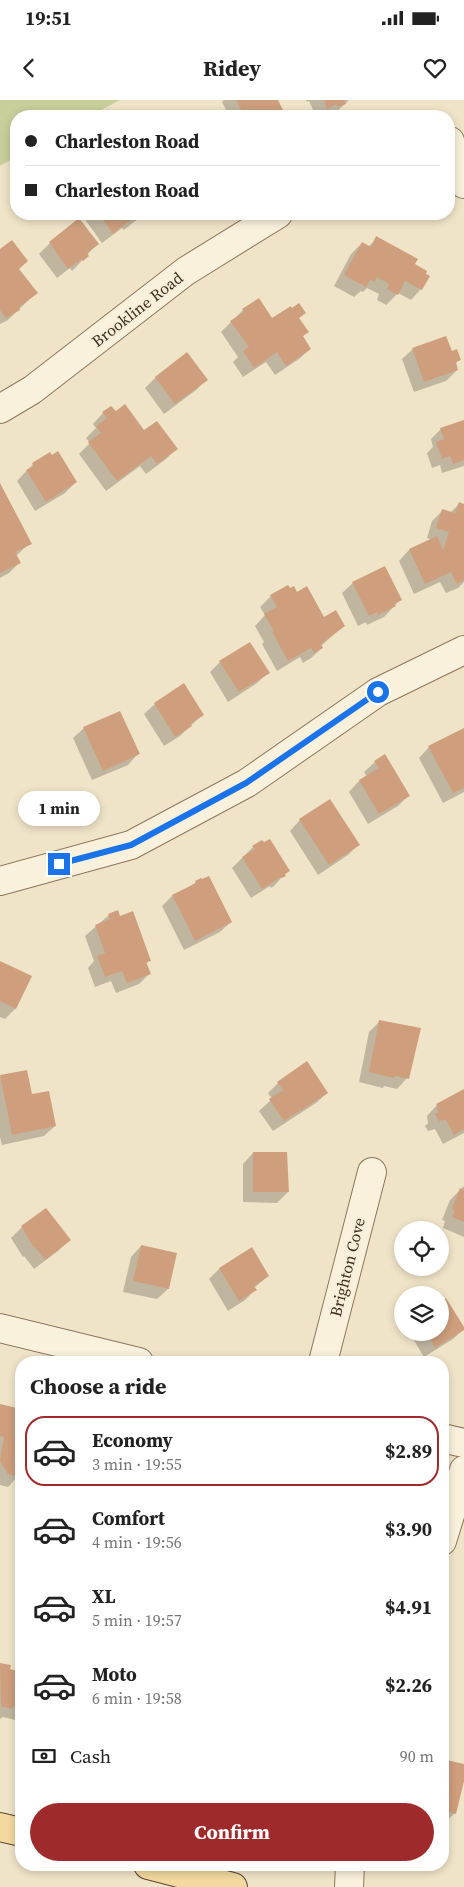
<!DOCTYPE html>
<html lang="en">
<head>
<meta charset="utf-8">
<style>
	body { margin:0; font-family:"Source Serif 4",serif; background:#f6f6f6; color:#222; height:100vh; display:flex; flex-direction:column; font-size:19px; white-space:nowrap }
	* { box-sizing:border-box; margin:0 }
	p { font-size:16px; color:#767676 }
	.icon { flex:none; width:28px; height:28px; fill:none; stroke:currentColor; stroke-width:2; stroke-linecap:round; stroke-linejoin:round }
	.map { position:relative; flex:1; overflow:hidden }
	.drawer { position:absolute; left:15px; top:1256px; width:434px; height:515px; display:flex; flex-direction:column; background:#fff; border-radius:20px; box-shadow:0 2px 8px #0003 }
	.drawer>* { flex:none }
	.guide { position:absolute; left:10px; top:10px; width:445px; height:110px; border-radius:20px; box-shadow:0 2px 8px #0003; display:grid; align-content:center; height:110px; padding:0 15px; background:#fff }
	.fabs { position:absolute; left:394px; top:1121px; display:grid; gap:10px }
	.fabs a { display:grid; place-items:center; width:55px; height:55px; border-radius:50%; background:#fff; box-shadow:0 2px 8px #0003; font-size:25px }
	.end { position:absolute; width:22px; height:22px; margin:-11px; border:6px solid #1a73e8; background:#fff; box-shadow:0 0 0 2px #fff }
	.from { border-radius:50% }
	.bubble { position:absolute; height:35px; border-radius:18px; background:#fff; box-shadow:0 2px 8px #0003; font-size:16px; font-weight:700; line-height:35px; text-align:center }
	.guide b { display:flex; align-items:center; gap:18px; height:48px; font-size:19px }
	.guide b+b { border-top:1px solid #e0e0e0 }
	.guide i { width:12px; height:12px; background:#222 }
	ul { padding:0; list-style:none }
	li { display:flex; align-items:center; gap:15px; height:70px; margin:0 10px 8px; padding:0 5px; border:2px solid transparent; border-radius:20px }
	li div { flex:1 }
	li b { display:block; font-size:19px }
	li em { font-style:normal; font-weight:700 }
	li.current { border-color:#9e2a2b }
	li>.icon { width:45px; height:45px; stroke-width:1.5 }
	h2 { padding:0 15px; font-size:22px; line-height:60px }
	.pay { display:flex; align-items:center; gap:12px; height:55px; padding:0 15px; font-size:19px }
	.pay p { margin-inline-start:auto }
	.primary-button { display:flex; gap:10px; margin-top:auto; padding:10px 15px }
	.primary-button a { flex:1; height:58px; border-radius:30px; background:#9e2a2b; color:#fff; font-size:20px; font-weight:700; line-height:58px; text-align:center }
	.status { display:flex; justify-content:space-between; align-items:center; height:35px; padding:0 25px; background:#fff; direction:ltr }
	.status svg { height:14px; fill:currentColor }
	header { display:flex; justify-content:space-between; align-items:center; height:65px; padding:0 15px; background:#fff; font-size:22px; font-weight:700 }
	.map>svg:first-child { display:block }
	.green { fill:#c9cf9b }
	.shadow { fill:#0003 }
	.building { fill:#cf9f7d }
	.lines { fill:none; stroke-linecap:round; stroke-linejoin:round }
	.street-casing { stroke:#8d765c; stroke-width:30 }
	.primary-casing { stroke:#5b4430; stroke-width:30 }
	.street { stroke:#faf1dc; stroke-width:28 }
	.primary { stroke:#f3d9a0; stroke-width:28 }
	.route { stroke:#1a73e8; stroke-width:6 }
	.labels { text-anchor:middle; dominant-baseline:central; stroke-width:4; stroke-linejoin:round; paint-order:stroke }
	.street-label { font-size:16px; fill:#3d2e20; stroke:#f7eed8 }
</style>
</head>
<body>
<div class="status"><b>19:51</b><svg viewBox="0 0 49 12"><path d="M0 12V9h3v3zM5 12V6h3v6zM10 12V3h3v9zM15 12V0h3v12zM26 1h20v11H26zM47 4h2v5h-2z"/></svg></div>
<header><svg class="icon" aria-label="back" viewBox="0 0 24 24"><path d="M15 5l-7 7 7 7"/></svg>Ridey<svg class="icon" aria-label="heart" viewBox="0 0 24 24"><path d="M12 20l-8-8c-3-5 5-10 8-4 3-6 11-1 8 4z"/></svg></header>
<div class="map">
<svg width="464" height="1787" viewBox="0 0 464 1787">
	<rect width="100%" height="100%" fill="#f0e4c8"/>
	<polygon class="green" points="0,0 120,0 90,16 16,16 16,57 0,66"/>
	<g class="shadow">
		<polygon points="224,0 276,0 284,16 229,16 222,2"/>
		<polygon points="306,0 349,0 334,14 328,16 327,14 316,16 309,1 307,2"/>
		<polygon points="81,114 144,114 124,130 122,128 102,143"/>
		<polygon points="79,120 97,144 77,166 72,171 70,168 57,178 39,154 50,143"/>
		<polygon points="377,138 414,164 421,189 411,200 398,193 386,205 377,200 379,194 367,188 363,192 361,191 354,197 334,186 351,154 362,143 368,147"/>
		<polygon points="0,151 18,170 36,193 8,220 0,224"/>
		<polygon points="243,210 272,220 305,213 298,219 307,232 302,237 310,249 299,259 275,275 266,262 243,277 233,262 238,257 221,232"/>
		<polygon points="413,249 451,252 459,260 455,264 457,270 446,281 414,292 402,259"/>
		<polygon points="187,254 206,280 196,290 164,314 145,288 155,278"/>
		<polygon points="103,313 144,332 176,349 166,359 146,374 140,366 106,391 79,354 90,343 86,338 96,328 93,324"/>
		<polygon points="464,321 464,366 442,373 440,365 432,368 427,353 433,347 431,339 441,329"/>
		<polygon points="33,364 76,382 65,393 35,411 17,381"/>
		<polygon points="0,387 30,443 16,456 19,463 9,473 0,478"/>
		<polygon points="459,404 464,405 464,482 458,488 446,493 440,482 414,494 399,461 409,450 432,440 427,438 432,421 443,410 450,413"/>
		<polygon points="353,483 400,500 384,517 367,525 366,522 358,526 342,493"/>
		<polygon points="297,493 324,518 343,526 321,546 322,548 311,558 303,563 300,557 277,571 262,544 264,542 255,526 265,515 260,507 271,496"/>
		<polygon points="220,562 268,573 257,583 228,602 210,572"/>
		<polygon points="155,604 202,615 180,636 164,646 144,614"/>
		<polygon points="84,628 138,654 128,665 92,680 73,638"/>
		<polygon points="464,630 464,692 443,703 419,658 429,647"/>
		<polygon points="375,662 408,696 398,706 368,724 349,692 359,681 367,677 364,672"/>
		<polygon points="300,720 358,745 348,755 318,775 290,731"/>
		<polygon points="253,747 284,775 274,786 271,788 270,786 251,798 232,768"/>
		<polygon points="196,782 231,822 220,832 184,850 162,806 172,796 191,786"/>
		<polygon points="109,815 120,818 150,860 146,864 149,874 139,884 116,893 111,881 95,887 88,868 94,861 85,836"/>
		<polygon points="0,862 15,909 5,919 0,917"/>
		<polygon points="380,921 407,978 397,989 384,986 383,988 359,982 369,932"/>
		<polygon points="26,971 31,996 55,1026 44,1036 2,1045 0,1037 0,977"/>
		<polygon points="278,983 327,993 316,1003 273,1031 259,1011 272,999 268,993"/>
		<polygon points="464,990 464,1033 443,1044 435,1029 428,1031 425,1026 428,1023 427,1016 437,1005"/>
		<polygon points="253,1053 288,1092 277,1103 243,1102 243,1064"/>
		<polygon points="464,1086 464,1137 443,1128 445,1121 442,1120 450,1100"/>
		<polygon points="46,1109 69,1140 58,1151 34,1169 24,1156 23,1157 11,1138 22,1127"/>
		<polygon points="141,1146 176,1154 168,1189 157,1199 123,1192 131,1157"/>
		<polygon points="251,1149 268,1176 254,1188 255,1190 245,1200 228,1211 209,1179 219,1169"/>
		<polygon points="440,1203 464,1229 453,1239 424,1257 409,1232 440,1232"/>
		<polygon points="0,1305 21,1310 21,1364 18,1376 8,1387 0,1385"/>
		<polygon points="0,1564 10,1566 9,1570 21,1573 21,1619 19,1621 3,1617 0,1619"/>
		<polygon points="442,1660 464,1666 464,1676 455,1713 444,1723 442,1723"/>
	</g>
	<g class="building">
		<polygon points="236,0 278,0 286,16 244,16"/>
		<polygon points="324,0 344,0 346,4 338,7 337,4 327,9"/>
		<polygon points="99,114 145,114 135,121 133,118 113,134"/>
		<polygon points="79,118 99,144 87,153 89,156 83,161 81,159 68,169 49,142"/>
		<polygon points="376,136 418,159 415,164 427,171 426,174 430,176 422,190 405,181 398,195 387,189 389,184 377,177 375,182 370,180 366,187 344,175 362,142 371,147"/>
		<polygon points="12,140 28,161 19,169 38,193 19,207 20,210 6,218 0,210 0,149"/>
		<polygon points="259,198 272,218 291,206 292,208 299,203 306,213 299,218 309,232 303,236 311,249 286,266 277,252 254,268 243,251 249,247 230,221 244,212 242,209"/>
		<polygon points="446,236 452,251 457,249 461,260 456,262 458,270 424,282 412,248"/>
		<polygon points="187,252 208,280 175,304 155,277"/>
		<polygon points="125,304 144,330 157,321 178,349 157,364 151,356 117,381 88,342 101,333 96,326 107,318 102,312 111,306 116,311"/>
		<polygon points="464,320 464,360 453,364 450,356 442,359 436,342 444,339 440,328"/>
		<polygon points="58,351 77,382 46,402 26,370 34,366 32,363 50,352 52,355"/>
		<polygon points="0,383 32,444 15,452 21,463 0,473"/>
		<polygon points="459,402 464,404 464,480 457,484 451,472 425,484 409,449 437,436 443,450 449,432 436,428 442,409 455,413"/>
		<polygon points="385,466 402,500 394,504 396,506 378,515 377,512 369,516 352,482"/>
		<polygon points="288,485 290,488 294,486 297,492 307,486 324,517 336,510 345,526 321,544 323,548 314,553 311,548 288,561 272,532 274,531 264,514 277,507 270,495"/>
		<polygon points="250,542 270,573 239,592 219,561"/>
		<polygon points="184,583 204,615 190,624 192,626 175,637 154,603"/>
		<polygon points="120,611 140,654 103,671 83,627"/>
		<polygon points="464,628 464,688 453,693 428,646"/>
		<polygon points="385,654 410,696 379,714 359,680 379,668 374,661"/>
		<polygon points="330,699 360,745 329,765 299,719"/>
		<polygon points="270,739 290,771 285,774 286,776 282,778 281,777 262,789 242,757 255,749 252,746 262,740 264,742"/>
		<polygon points="209,776 232,822 195,841 172,795 196,783 195,781 201,778 202,779"/>
		<polygon points="118,810 120,816 133,811 151,861 146,862 151,874 127,883 122,871 105,877 97,856 105,853 95,825 110,819 108,814"/>
		<polygon points="0,861 32,876 16,909 0,901"/>
		<polygon points="379,920 421,928 409,979 395,976 394,978 369,972"/>
		<polygon points="307,961 328,993 284,1021 269,999 283,990 277,982"/>
		<polygon points="27,970 32,994 49,991 56,1026 12,1035 0,975"/>
		<polygon points="464,989 464,1029 454,1035 446,1020 439,1021 435,1014 439,1012 436,1008 438,1007 436,1004"/>
		<polygon points="253,1052 287,1052 289,1092 253,1092"/>
		<polygon points="460,1088 464,1090 464,1122 452,1117 455,1111 452,1109"/>
		<polygon points="46,1108 71,1140 45,1160 35,1147 34,1148 21,1126"/>
		<polygon points="141,1145 177,1153 169,1189 133,1181"/>
		<polygon points="252,1147 269,1176 254,1186 257,1190 239,1201 219,1168"/>
		<polygon points="446,1198 464,1227 464,1230 435,1248 426,1232 440,1232 440,1202"/>
		<polygon points="0,1304 21,1309 21,1369 20,1377 8,1374 0,1361 4,1337 0,1336"/>
		<polygon points="0,1563 11,1565 10,1569 21,1572 21,1608 13,1606 12,1609 1,1606"/>
		<polygon points="442,1659 464,1664 464,1681 456,1714 442,1710"/>
	</g>
	<g class="lines">
		<g class="street-casing">
			<g id="street">
				<polyline points="450,41 464,84"/>
				<polyline points="0,309 32,290 186,171 278,114"/>
				<polyline points="0,781 131,745 247,683 378,592 464,550"/>
				<polyline points="0,1228 139,1262"/>
				<polyline points="323,1262 372,1072"/>
				<polyline points="442,1338 464,1343"/>
				<polyline points="442,1441 464,1370"/>
				<polyline points="349,1787 350,1765"/>
			</g>
		</g>
		<g class="primary-casing">
			<g id="primary">
				<polyline points="0,1727 21,1732"/>
				<polyline points="148,1765 233,1787"/>
			</g>
		</g>
		<use href="#street" class="street"/>
		<use href="#primary" class="primary"/>
	</g>
	<g class="lines">
		<polyline class="route" points="59,764 131,745 246,683 378,592"/>
	</g>
	<g class="labels">
		<g class="street-label">
			<text transform="translate(137 209) rotate(-38)">Brookline Road</text>
			<text transform="translate(347 1167) rotate(-76)">Brighton Cove</text>
		</g>
	</g>
</svg>
<div class="fabs">
<a><svg class="icon" aria-label="locate" viewBox="0 0 24 24"><circle cx="12" cy="12" r="6"/><path d="M12 2v4M12 18v4M2 12h4M18 12h4"/></svg></a>
<a><svg class="icon" aria-label="layers" viewBox="0 0 24 24"><path d="M12 4l9 5-9 5-9-5zM3 14l9 5 9-5"/></svg></a>
</div>
<i class="end from" style="left:378px;top:592px"></i>
<i class="end" style="left:59px;top:764px"></i>
<div class="bubble" style="left:18px;top:691px;width:82px">1 min</div>
<div class="guide">
<b><i class="from"></i>Charleston Road</b>
<b><i></i>Charleston Road</b>
</div>
<section class="drawer">
<h2>Choose a ride</h2>
<ul>
<li class="current"><svg class="icon" aria-label="car" viewBox="0 0 24 24"><path d="M5 17H2v-5l4-1 3-4h7l3 4 3 1v5h-3M9 17h6M6 11h13"/><circle cx="7" cy="17" r="2"/><circle cx="17" cy="17" r="2"/></svg><div><b>Economy</b><p>3 min · 19:55</p></div><em>$2.89</em></li>
<li><svg class="icon" aria-label="car" viewBox="0 0 24 24"><path d="M5 17H2v-5l4-1 3-4h7l3 4 3 1v5h-3M9 17h6M6 11h13"/><circle cx="7" cy="17" r="2"/><circle cx="17" cy="17" r="2"/></svg><div><b>Comfort</b><p>4 min · 19:56</p></div><em>$3.90</em></li>
<li><svg class="icon" aria-label="car" viewBox="0 0 24 24"><path d="M5 17H2v-5l4-1 3-4h7l3 4 3 1v5h-3M9 17h6M6 11h13"/><circle cx="7" cy="17" r="2"/><circle cx="17" cy="17" r="2"/></svg><div><b>XL</b><p>5 min · 19:57</p></div><em>$4.91</em></li>
<li><svg class="icon" aria-label="car" viewBox="0 0 24 24"><path d="M5 17H2v-5l4-1 3-4h7l3 4 3 1v5h-3M9 17h6M6 11h13"/><circle cx="7" cy="17" r="2"/><circle cx="17" cy="17" r="2"/></svg><div><b>Moto</b><p>6 min · 19:58</p></div><em>$2.26</em></li>
</ul>
<div class="pay"><svg class="icon" aria-label="cash" viewBox="0 0 24 24"><path d="M3 7h18v10H3z"/><circle cx="12" cy="12" r="2"/></svg>Cash<p>90 m</p></div>
<div class="primary-button"><a>Confirm</a></div>
</section>
</div>
</body>
</html>
